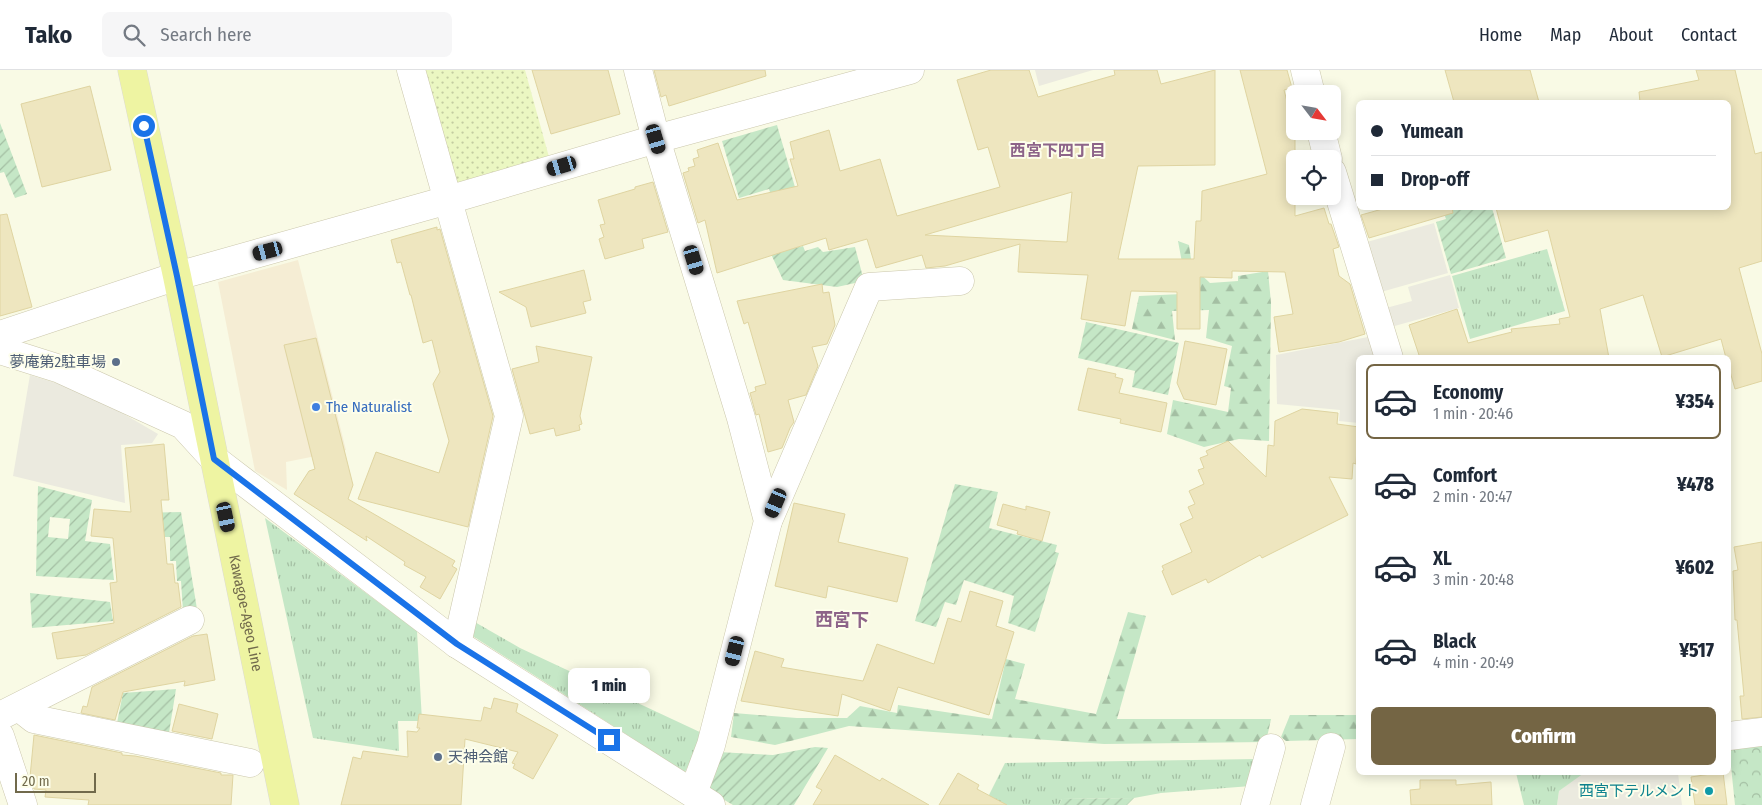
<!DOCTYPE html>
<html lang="en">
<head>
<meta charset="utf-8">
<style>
	body { margin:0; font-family:"Fira Sans Condensed","Noto Sans JP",sans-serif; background:#f6f6f7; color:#1f2937; height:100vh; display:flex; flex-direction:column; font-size:19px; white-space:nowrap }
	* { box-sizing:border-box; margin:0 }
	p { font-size:16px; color:#747a83 }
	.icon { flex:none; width:28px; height:28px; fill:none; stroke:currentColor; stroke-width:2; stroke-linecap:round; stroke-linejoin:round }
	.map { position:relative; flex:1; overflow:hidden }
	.side { position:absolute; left:1356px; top:285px; width:375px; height:420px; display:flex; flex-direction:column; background:#fff; border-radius:8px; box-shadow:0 2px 12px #0003 }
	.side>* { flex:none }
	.guide { position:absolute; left:1356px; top:30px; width:375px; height:110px; border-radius:8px; box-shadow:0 2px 12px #0003; display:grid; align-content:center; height:110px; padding:0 15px; background:#fff }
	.needle { width:32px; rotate:121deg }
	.buttons { position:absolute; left:1286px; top:15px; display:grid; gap:10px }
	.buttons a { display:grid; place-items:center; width:55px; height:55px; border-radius:8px; background:#fff; box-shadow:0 2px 12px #0003; font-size:25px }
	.scale { position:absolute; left:15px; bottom:12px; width:81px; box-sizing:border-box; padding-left:5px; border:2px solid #716a4c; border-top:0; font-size:14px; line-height:18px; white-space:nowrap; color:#716a4c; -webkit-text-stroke:4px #fdfeeb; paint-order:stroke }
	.end { position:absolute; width:22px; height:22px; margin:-11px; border:6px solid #1a73e8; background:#fff; box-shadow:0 0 0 2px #fff }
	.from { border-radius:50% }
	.bubble { position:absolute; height:35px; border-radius:8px; background:#fff; box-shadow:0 2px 12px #0003; font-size:16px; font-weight:800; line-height:35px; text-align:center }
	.car { position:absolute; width:15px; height:30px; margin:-15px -8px; border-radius:6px; box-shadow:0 0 4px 1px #0007; background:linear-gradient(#222 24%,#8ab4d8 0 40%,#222 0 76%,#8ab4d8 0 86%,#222 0) }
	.guide b { display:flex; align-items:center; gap:18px; height:48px; font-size:19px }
	.guide b+b { border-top:1px solid #e0e1e3 }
	.guide i { width:12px; height:12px; background:#1f2937 }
	ul { padding:9px 0 0; list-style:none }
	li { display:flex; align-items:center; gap:15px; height:75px; margin:0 10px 8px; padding:0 5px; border:2px solid transparent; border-radius:8px }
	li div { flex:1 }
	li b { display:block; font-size:19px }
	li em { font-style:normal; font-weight:800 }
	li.on { border-color:#746544 }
	li>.icon { width:45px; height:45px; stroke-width:1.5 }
	.button { display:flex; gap:10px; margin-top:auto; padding:10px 15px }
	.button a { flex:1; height:58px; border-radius:8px; background:#746544; color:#fff; font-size:20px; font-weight:800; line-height:58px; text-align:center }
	header { display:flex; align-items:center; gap:30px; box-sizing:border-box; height:70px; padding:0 25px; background:#fff; border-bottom:1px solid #e0e1e3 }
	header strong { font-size:24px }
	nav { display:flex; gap:28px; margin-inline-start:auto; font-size:18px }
	.search { width:350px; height:45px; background:#f6f6f7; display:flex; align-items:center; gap:12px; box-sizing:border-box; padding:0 18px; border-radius:8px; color:#747a83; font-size:19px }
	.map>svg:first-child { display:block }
	.commercial { fill:#f5edd4 }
	.industrial { fill:#ebeadf }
	.grass { fill:url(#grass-tufts) }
	.forest { fill:url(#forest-firs) }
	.sand { fill:url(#sand-dots) }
	.park { fill:url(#park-crowns) }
	.garden { fill:url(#garden-furrows); fill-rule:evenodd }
	.building { fill:#eee6bf; stroke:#dfd4a1; fill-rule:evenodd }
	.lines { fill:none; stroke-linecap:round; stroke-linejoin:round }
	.minor-casing { stroke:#cbc7ac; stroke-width:29 }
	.major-casing { stroke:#dddbd4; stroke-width:29 }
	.minor { stroke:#fff; stroke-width:28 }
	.major { stroke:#eef4a2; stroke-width:28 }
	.route { stroke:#1a73e8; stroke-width:6 }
	.service-dot { fill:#5c6f8a; stroke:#fdfeeb; stroke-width:2 }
	.shop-dot { fill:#3f7fe0; stroke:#fdfeeb; stroke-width:2 }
	.culture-dot { fill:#0f9aa8; stroke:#fdfeeb; stroke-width:2 }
	.labels { text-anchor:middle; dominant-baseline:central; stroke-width:4; stroke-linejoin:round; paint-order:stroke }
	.service-label { font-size:15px; fill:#4e5e75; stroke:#fdfeeb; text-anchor:end }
	.shop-label { font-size:15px; fill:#366cbe; stroke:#fdfeeb; text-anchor:start }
	.street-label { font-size:15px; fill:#716a4c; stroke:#fdfeeb }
	.culture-label { font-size:15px; fill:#0d838f; stroke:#fdfeeb; text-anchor:end }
	.neighbourhood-label { font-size:16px; font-weight:bold; fill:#8d6489; stroke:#fdfeeb }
	.quarter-label { font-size:18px; font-weight:bold; fill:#8d6489; stroke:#fdfeeb }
</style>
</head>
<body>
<header>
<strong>Tako</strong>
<div class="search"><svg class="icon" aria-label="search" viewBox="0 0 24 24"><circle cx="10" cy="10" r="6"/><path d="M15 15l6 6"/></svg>Search here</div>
<nav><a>Home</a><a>Map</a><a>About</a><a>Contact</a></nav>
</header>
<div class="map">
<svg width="1762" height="735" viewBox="0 0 1762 735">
	<defs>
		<pattern id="grass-tufts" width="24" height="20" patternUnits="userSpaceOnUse" patternTransform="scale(1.25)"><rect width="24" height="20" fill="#c5e7c6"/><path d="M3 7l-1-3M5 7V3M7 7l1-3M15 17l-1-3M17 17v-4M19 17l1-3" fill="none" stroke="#a4bfa3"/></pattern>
		<pattern id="forest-firs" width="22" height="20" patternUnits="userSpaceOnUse" patternTransform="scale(1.25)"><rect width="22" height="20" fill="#c5e7c6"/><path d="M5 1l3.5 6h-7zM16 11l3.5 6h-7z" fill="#a4bfa3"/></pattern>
		<pattern id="sand-dots" width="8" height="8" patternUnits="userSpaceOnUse" patternTransform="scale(1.25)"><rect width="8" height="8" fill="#ebf7c2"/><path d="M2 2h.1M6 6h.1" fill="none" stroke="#c3cca0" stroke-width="1.8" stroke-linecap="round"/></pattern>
		<pattern id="park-crowns" width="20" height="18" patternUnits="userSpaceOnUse" patternTransform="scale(1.25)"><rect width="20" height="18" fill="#c5e7c6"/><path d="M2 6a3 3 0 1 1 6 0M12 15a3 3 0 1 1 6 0" fill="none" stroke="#a4bfa3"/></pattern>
		<pattern id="garden-furrows" width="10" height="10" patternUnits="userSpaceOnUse" patternTransform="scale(1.25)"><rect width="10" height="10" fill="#c5e7c6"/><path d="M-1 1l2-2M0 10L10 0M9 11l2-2" fill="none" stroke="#a4bfa3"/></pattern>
	</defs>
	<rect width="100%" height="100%" fill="#f9fae5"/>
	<polygon class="commercial" points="298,190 346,380 286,392 287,420 255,401 218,212"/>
	<g class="industrial">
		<polygon points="1035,0 1093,0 1039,16"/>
		<polygon points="1434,153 1448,203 1381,222 1367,172"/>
		<polygon points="1450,205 1459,238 1391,257 1386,238 1412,231 1408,217"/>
		<polygon points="1368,267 1374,287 1359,288 1359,353 1339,351 1340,340 1277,334 1276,285"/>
		<polygon points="30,305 88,323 158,364 152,373 121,375 125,433 13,406"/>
		<polygon points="1584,702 1678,703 1682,735 1557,735 1559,721"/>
	</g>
	<g class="grass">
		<polygon points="1547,179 1565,241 1470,269 1452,206"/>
		<polygon points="265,448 417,561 422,651 398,651 399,681 313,668"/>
		<polygon points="473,551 520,578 704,664 685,702 468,563"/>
		<polygon points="1257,689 1251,716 1161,723 1134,728 1062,729 1059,735 984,735 1005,693"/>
		<polygon points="1516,703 1516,702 1584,703 1559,721 1557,735 1524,735"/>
	</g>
	<g class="forest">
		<polygon points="1178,171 1189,175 1192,196 1210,213 1238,211 1238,206 1268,201 1271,233 1269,371 1239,369 1204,377 1167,364 1173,330 1228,342 1231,318 1224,316 1232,276 1206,268 1209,240 1172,241 1175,270 1132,259 1139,226 1182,224 1186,214"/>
		<polygon points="1128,542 1146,546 1117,649 1271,649 1266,672 1104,674 849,656 775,675 731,667 734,643 797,648 847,648 860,636 897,643 898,635 992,649 1006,589 1025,594 1015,629 1096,644"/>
		<polygon points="1290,645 1359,645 1359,669 1286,671 1281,667"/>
	</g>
	<polygon class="sand" points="421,0 525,0 549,87 453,114"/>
	<polygon class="park" points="1762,675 1762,735 1735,735 1729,677"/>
	<g class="garden">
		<polygon points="0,53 27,124 15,128 4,102 0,103"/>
		<polygon points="777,55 799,131 775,138 769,119 739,128 722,71"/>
		<polygon points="1442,138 1492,138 1506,188 1451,204 1436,152 1446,149"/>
		<polygon points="803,176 805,181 818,177 823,182 855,177 864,211 837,217 783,210 771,184"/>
		<polygon points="1086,252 1179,273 1168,325 1132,317 1135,301 1078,288"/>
		<polygon points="955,414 998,422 989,458 1057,475 1055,482 1059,483 1035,562 1008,553 1014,526 964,510 956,535 945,532 936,557 915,551"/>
		<path d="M38 416 92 430 85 471 110 474 114 510 36 506ZM50 447 70 449 68 469 48 467Z"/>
		<polygon points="181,442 197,539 183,541 181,511 177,511 176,491 170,491 170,467 136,467 138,443"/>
		<polygon points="30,523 110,532 113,551 32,558"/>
		<polygon points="176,619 168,669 116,658 123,623"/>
		<polygon points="815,677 828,678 794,735 733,735 704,718 718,682 773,685"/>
		<polygon points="1134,728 1127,735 1059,735 1062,729"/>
	</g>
	<g class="building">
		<polygon points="532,0 608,0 620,44 551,64"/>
		<polygon points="654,0 765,0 766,6 669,36 666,25 661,27"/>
		<path d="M991 0H1029L1038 27 1115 5 1114 0H1157L1161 14 1215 0V95L1138 96 1118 189H1194L1196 151H1201L1202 121 1267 104 1240 0H1287L1292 18 1284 20 1295 62V146L1324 138 1329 154H1331L1339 177 1333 179 1339 206 1350 214 1365 264 1339 272 1279 282 1274 247 1293 244 1285 202 1232 201V208L1200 207V259H1177V222L1131 221 1125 256 1081 249 1088 205 1018 202 1020 174 945 196 926 198 922 185 876 198 867 169 829 180 826 168 717 203 705 150 698 153 683 103 689 101 688 98 695 96 693 89 699 87 697 80 718 73 737 130 798 116 790 89H794L790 72 829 60 840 101 880 89 897 146 1000 117 988 77 978 80 957 10ZM1072 122 1067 172 925 165Z"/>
		<polygon points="1445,0 1530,0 1539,32 1454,32"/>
		<polygon points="1696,0 1735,0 1755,84 1762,82 1762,191 1739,198 1762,284 1762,311 1735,319 1729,298 1729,288 1726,288 1721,269 1662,287 1643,225 1600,239 1609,288 1420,288 1409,255 1457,239 1468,273 1512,262 1511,259 1560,254 1559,249 1570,247 1548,160 1505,172 1496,138 1729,138 1729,32 1640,32 1639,22 1699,10"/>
		<polygon points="90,16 111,100 42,117 21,34"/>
		<polygon points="653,112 668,162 642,169 644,178 605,189 599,169 604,167 600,155 605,154 598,130 635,119 635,117"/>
		<polygon points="1386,138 1452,138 1453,143 1369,168 1361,145"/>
		<polygon points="7,144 32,237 0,246 0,145"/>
		<polygon points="437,157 437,160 440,159 493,346 468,457 358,429 376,382 439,403 449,371 433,314 440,302 432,270 423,273 411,225 410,225 401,192 397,193 391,170"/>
		<polygon points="584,200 591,230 583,232 586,243 531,257 526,237 499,222"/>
		<polygon points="822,214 823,223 829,222 835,255 827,274 812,277 818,296 806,325 788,330 794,352 790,358 782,378 768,382 759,344 756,345 750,323 756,321 755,317 766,314 748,252 744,254 737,231"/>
		<polygon points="316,268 353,415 348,429 455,491 452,496 457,499 440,529 420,517 426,507 404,495 405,492 366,466 367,471 294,424 309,401 315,399 284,275"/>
		<polygon points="1185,271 1227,279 1216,335 1184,329 1177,313"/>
		<polygon points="536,276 592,287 580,346 582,354 579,355 580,360 556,366 554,358 530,364 512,299 539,292"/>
		<polygon points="1088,298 1116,304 1115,307 1123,309 1119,323 1167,333 1161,362 1120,353 1121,349 1078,340"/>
		<polygon points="1302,339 1338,343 1337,354 1359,357 1359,378 1357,378 1356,394 1353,393 1352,409 1329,407 1348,445 1262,488 1260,485 1208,513 1206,509 1172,525 1162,501 1164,500 1162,496 1192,482 1180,454 1193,448 1188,437 1195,434 1189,421 1204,414 1198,400 1204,398 1200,388 1208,385 1206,381 1228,371 1266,407 1268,375 1274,376 1275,351"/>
		<polygon points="164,374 169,430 161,430 167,494 173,494 175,513 178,513 181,537 86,585 57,589 52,563 114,553 110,513 117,512 113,468 91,466 94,439 131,442 125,378"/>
		<polygon points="794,433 845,444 838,472 908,488 897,532 828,516 826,528 775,516"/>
		<polygon points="1003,434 1026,440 1026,436 1050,442 1042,471 1017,464 1018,461 997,455"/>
		<polygon points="1762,472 1762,647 1742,649 1740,626 1744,626 1737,550 1735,550 1733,501 1738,500 1734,477"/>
		<polygon points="970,521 1003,531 996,556 1014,562 989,645 898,617 890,641 842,624 838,646 741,631 755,581 784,589 781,597 863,611 877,574 934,594 948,548 961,552"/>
		<polygon points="207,564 215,610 184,616 185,611 123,622 115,650 81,643 83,636 87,637 92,617 193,566"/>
		<polygon points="494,628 518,634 516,642 558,665 533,709 513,698 515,694 512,693 518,682 465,669 461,735 341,735 353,687 361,689 363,681 408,687 407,661 417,662 420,658 417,658 419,644 481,651 484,637 491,639"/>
		<polygon points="179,634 218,644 212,669 172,661"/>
		<polygon points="34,665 122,683 122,685 135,686 221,703 221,705 233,705 231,735 88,735 89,730 45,727 46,720 34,719 30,707"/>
		<polygon points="835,685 880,711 882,708 929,735 813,735 822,720 816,717"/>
		<polygon points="1723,702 1727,735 1695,735 1691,707"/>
		<polygon points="958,703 979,715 977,719 1007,735 939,735"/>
		<polygon points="1420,710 1456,710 1456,715 1491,712 1492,735 1411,735 1410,720 1420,719"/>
	</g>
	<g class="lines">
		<g class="minor-casing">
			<g id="minor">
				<polyline points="411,0 509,346 457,574"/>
				<polyline points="638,0 656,69 741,348 768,451 711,675 693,723"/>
				<polyline points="1305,0 1311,24"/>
				<polyline points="1321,61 1328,89"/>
				<polyline points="1332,102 1389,288"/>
				<polyline points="0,265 177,206 448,130 656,69 910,0"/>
				<polyline points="0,280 60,299 183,355 214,389 457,574 711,735"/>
				<polyline points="768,451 869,217 960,211"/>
				<polyline points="20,638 34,649 250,693"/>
				<polyline points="0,646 190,550"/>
				<polyline points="0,666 23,735"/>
				<polyline points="1729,666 1762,662"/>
				<polyline points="1255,735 1271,678"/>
				<polyline points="1315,735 1331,677"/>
			</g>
		</g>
		<g class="major-casing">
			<g id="major">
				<path id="s1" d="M132 0 177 206 285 735"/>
			</g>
		</g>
		<use href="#minor" class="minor"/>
		<use href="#major" class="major"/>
	</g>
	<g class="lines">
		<polyline class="route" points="144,56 177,206 214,389 457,574 609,670"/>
	</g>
	<g class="service-dot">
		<circle cx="116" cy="292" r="5"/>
		<circle cx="438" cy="687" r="5"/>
	</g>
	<circle class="shop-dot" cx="316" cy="337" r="5"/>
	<circle class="culture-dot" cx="1709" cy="721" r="5"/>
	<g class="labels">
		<g class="service-label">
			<text x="106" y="292">夢庵第2駐車場</text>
			<text x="448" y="687" text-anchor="start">天神会館</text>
		</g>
		<g class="shop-label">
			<text x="326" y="337">The Naturalist</text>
		</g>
		<g class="street-label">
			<text stroke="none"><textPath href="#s1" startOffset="555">Kawagoe-Ageo Line</textPath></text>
		</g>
		<g class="culture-label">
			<text x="1699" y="721">西宮下テルメント</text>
		</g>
		<g class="neighbourhood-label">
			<text x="1058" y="80">西宮下四丁目</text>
		</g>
		<g class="quarter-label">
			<text x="842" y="550">西宮下</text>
		</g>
	</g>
</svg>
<div class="buttons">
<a><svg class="needle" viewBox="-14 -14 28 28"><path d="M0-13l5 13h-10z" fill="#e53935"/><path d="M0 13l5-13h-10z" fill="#747a83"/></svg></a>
<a><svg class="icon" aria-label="locate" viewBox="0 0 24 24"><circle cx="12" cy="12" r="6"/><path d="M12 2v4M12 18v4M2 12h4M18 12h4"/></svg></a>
</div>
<div class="scale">20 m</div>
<i class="end from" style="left:144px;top:56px"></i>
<i class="end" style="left:609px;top:670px"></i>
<div class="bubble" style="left:568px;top:598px;width:82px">1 min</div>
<i class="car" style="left:656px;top:69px;rotate:163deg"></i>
<i class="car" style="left:562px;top:96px;rotate:253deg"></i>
<i class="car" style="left:268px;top:181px;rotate:255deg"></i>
<i class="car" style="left:694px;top:190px;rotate:163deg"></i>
<i class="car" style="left:776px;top:433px;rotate:203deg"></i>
<i class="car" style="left:226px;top:447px;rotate:168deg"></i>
<i class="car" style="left:735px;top:581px;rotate:194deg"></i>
<div class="guide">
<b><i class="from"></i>Yumean</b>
<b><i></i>Drop-off</b>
</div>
<section class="side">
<ul>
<li class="on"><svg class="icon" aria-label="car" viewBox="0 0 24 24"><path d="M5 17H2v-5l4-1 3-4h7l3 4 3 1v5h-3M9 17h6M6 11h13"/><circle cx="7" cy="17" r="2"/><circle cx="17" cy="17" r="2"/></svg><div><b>Economy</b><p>1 min · 20:46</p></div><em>¥354</em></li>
<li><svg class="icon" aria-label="car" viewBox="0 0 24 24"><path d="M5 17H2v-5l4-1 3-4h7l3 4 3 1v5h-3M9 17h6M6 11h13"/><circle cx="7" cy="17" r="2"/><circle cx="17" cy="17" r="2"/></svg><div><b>Comfort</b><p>2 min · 20:47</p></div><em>¥478</em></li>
<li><svg class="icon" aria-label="car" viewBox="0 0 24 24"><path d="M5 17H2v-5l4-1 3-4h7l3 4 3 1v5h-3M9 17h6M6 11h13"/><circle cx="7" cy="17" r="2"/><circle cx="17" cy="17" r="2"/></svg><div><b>XL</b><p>3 min · 20:48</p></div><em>¥602</em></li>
<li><svg class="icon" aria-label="car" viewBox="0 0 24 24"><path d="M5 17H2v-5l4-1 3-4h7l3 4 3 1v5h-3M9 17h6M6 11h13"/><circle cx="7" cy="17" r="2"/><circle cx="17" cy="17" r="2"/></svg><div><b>Black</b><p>4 min · 20:49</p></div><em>¥517</em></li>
</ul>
<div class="button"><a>Confirm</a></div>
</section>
</div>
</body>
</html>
